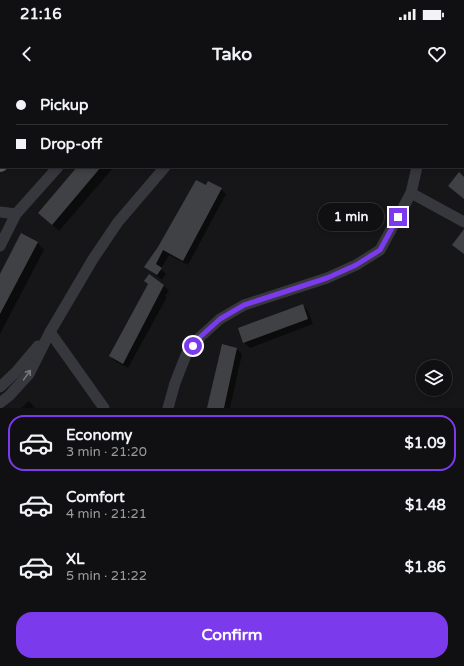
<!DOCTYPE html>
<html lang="en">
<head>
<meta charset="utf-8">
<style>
	body { margin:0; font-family:"Varela Round",sans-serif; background:#19191b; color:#f1f3f6; height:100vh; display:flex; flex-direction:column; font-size:15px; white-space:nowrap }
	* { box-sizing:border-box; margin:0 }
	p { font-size:13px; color:#9c9d9f }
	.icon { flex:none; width:22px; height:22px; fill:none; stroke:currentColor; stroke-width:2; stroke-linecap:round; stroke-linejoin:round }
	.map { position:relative; height:328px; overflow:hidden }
	.sheet { display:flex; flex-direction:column; background:#101012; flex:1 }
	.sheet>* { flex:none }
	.guide { position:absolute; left:0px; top:0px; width:464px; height:88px; box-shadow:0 2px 6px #0003,0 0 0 1px #303032; display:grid; align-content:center; height:88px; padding:0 16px; background:#101012 }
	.tools { position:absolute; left:416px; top:280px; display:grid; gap:8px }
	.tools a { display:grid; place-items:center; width:36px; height:36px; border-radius:50%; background:#101012; box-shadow:0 2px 6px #0003,0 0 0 1px #303032; font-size:20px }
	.end { position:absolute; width:18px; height:18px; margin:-9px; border:5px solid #7c3aed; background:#fff; box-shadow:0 0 0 2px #fff }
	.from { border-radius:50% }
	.bubble { position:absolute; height:28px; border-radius:14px; background:#101012; box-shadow:0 2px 6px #0003,0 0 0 1px #303032; font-size:13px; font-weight:700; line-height:28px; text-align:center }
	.guide b { display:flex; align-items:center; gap:14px; height:38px; font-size:15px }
	.guide b+b { border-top:1px solid #303032 }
	.guide i { width:10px; height:10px; background:#f1f3f6 }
	ul { padding:7px 0 0; list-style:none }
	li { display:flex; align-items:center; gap:12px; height:56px; margin:0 8px 6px; padding:0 8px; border:2px solid transparent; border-radius:16px }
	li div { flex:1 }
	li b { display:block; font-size:15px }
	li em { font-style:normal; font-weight:700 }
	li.current { border-color:#7c3aed }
	li>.icon { width:36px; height:36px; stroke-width:1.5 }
	.button { display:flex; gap:8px; margin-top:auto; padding:8px 16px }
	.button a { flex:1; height:46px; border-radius:16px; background:#7c3aed; color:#fff; font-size:16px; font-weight:700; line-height:46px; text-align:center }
	.status { display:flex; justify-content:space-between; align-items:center; height:28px; padding:0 20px; background:#101012; direction:ltr }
	.status svg { height:11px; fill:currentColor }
	header { display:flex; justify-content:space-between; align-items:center; height:52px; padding:0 16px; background:#101012; font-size:18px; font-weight:700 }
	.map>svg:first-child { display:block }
	.shadow { fill:#0007 }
	.building { fill:#404145 }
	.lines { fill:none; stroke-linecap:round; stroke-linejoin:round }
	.minor { stroke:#37383d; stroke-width:11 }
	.trunk { stroke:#5b5e65; stroke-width:18 }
	.oneway { stroke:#757881 }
	.route { stroke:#7c3aed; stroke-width:5 }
</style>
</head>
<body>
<div class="status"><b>21:16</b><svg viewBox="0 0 49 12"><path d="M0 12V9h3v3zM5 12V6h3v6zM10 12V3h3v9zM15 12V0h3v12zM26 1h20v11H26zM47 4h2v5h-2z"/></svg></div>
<header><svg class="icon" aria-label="back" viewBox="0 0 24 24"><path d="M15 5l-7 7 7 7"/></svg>Tako<svg class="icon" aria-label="heart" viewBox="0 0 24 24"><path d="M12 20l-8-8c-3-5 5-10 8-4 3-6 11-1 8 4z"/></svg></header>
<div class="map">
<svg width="464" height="328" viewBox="0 0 464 328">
	<rect width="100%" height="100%" fill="#161618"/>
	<g class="shadow">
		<polygon points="90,0 137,0 89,1"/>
		<polygon points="163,0 187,0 186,1"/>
		<polygon points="78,87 114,87 59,151 46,139"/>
		<polygon points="206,107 221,109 226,114 188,185 169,175 161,189 166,194 162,200 146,187"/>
		<polygon points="37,162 44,170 0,254 0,196"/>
		<polygon points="149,205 164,206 169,211 165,216 167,217 128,288 115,281 110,276"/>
		<polygon points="303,225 308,231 313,244 250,268 244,262"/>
		<polygon points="237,269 242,274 230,328 209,328"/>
		<polygon points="29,321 35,328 21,328"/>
	</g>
	<g class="building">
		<polygon points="77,87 101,87 52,145 38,133"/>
		<polygon points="459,92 464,97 464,119 448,106"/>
		<polygon points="196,100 206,105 208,101 222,108 183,181 163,170 156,184 162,188 157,195 144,187 158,167"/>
		<polygon points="464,149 464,174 452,165"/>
		<polygon points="21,153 38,162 0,234 0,194"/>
		<polygon points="149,194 164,205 123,284 109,276 148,204 144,201"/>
		<polygon points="303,224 308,239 243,263 238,248"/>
		<polygon points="222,264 237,268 224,328 207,328"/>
	</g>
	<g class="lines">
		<g class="minor">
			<polyline points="437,0 438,1"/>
			<polyline points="134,1 135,0"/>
			<polyline points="250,1 251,0"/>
			<polyline points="463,19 464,19"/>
			<polyline points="411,113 464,142"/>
			<polyline points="0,132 16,134"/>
			<polyline points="0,166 16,134 58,87"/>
			<polyline points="50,252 104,328"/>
			<polyline points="0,307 16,292 38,266"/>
			<polyline points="0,323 9,316 29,294 50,252 93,179 118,142 165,87"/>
			<polyline points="168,328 175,303 186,275 200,257 220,239 244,225 327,198 356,185 380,170 411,113 417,87"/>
		</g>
		<g class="trunk">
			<polyline points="19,1 19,0"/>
			<polyline points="46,1 47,0"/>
			<polyline points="0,39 1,37"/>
			<polyline points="0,83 1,81"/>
		</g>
	</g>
	<defs><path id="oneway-shaft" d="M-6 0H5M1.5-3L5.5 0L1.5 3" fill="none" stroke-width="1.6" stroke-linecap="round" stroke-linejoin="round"/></defs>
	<use class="oneway" href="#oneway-shaft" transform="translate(27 295) rotate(-54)"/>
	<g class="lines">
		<polyline class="route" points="193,266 200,257 220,239 244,225 327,198 356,185 380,170 398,137"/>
	</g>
</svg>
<div class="tools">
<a><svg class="icon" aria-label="layers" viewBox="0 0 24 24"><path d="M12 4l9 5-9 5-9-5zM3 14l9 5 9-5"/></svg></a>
</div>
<i class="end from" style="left:193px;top:266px"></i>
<i class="end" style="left:398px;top:137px"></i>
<div class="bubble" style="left:318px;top:123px;width:66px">1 min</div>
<div class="guide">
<b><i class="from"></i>Pickup</b>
<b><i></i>Drop-off</b>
</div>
</div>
<section class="sheet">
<ul>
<li class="current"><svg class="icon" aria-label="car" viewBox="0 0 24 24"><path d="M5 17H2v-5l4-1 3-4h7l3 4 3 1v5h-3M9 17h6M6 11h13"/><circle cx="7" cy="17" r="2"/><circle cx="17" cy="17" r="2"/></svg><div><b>Economy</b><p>3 min · 21:20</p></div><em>$1.09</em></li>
<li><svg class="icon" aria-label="car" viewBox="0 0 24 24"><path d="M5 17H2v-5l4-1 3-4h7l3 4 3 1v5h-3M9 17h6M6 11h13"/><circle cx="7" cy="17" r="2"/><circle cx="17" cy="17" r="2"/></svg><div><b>Comfort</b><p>4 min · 21:21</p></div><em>$1.48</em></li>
<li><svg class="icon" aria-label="car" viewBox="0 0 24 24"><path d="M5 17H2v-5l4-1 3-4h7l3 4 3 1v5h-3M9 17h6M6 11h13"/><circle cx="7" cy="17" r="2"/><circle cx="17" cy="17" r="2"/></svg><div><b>XL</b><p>5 min · 21:22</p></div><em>$1.86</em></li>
</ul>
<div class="button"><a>Confirm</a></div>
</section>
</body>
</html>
